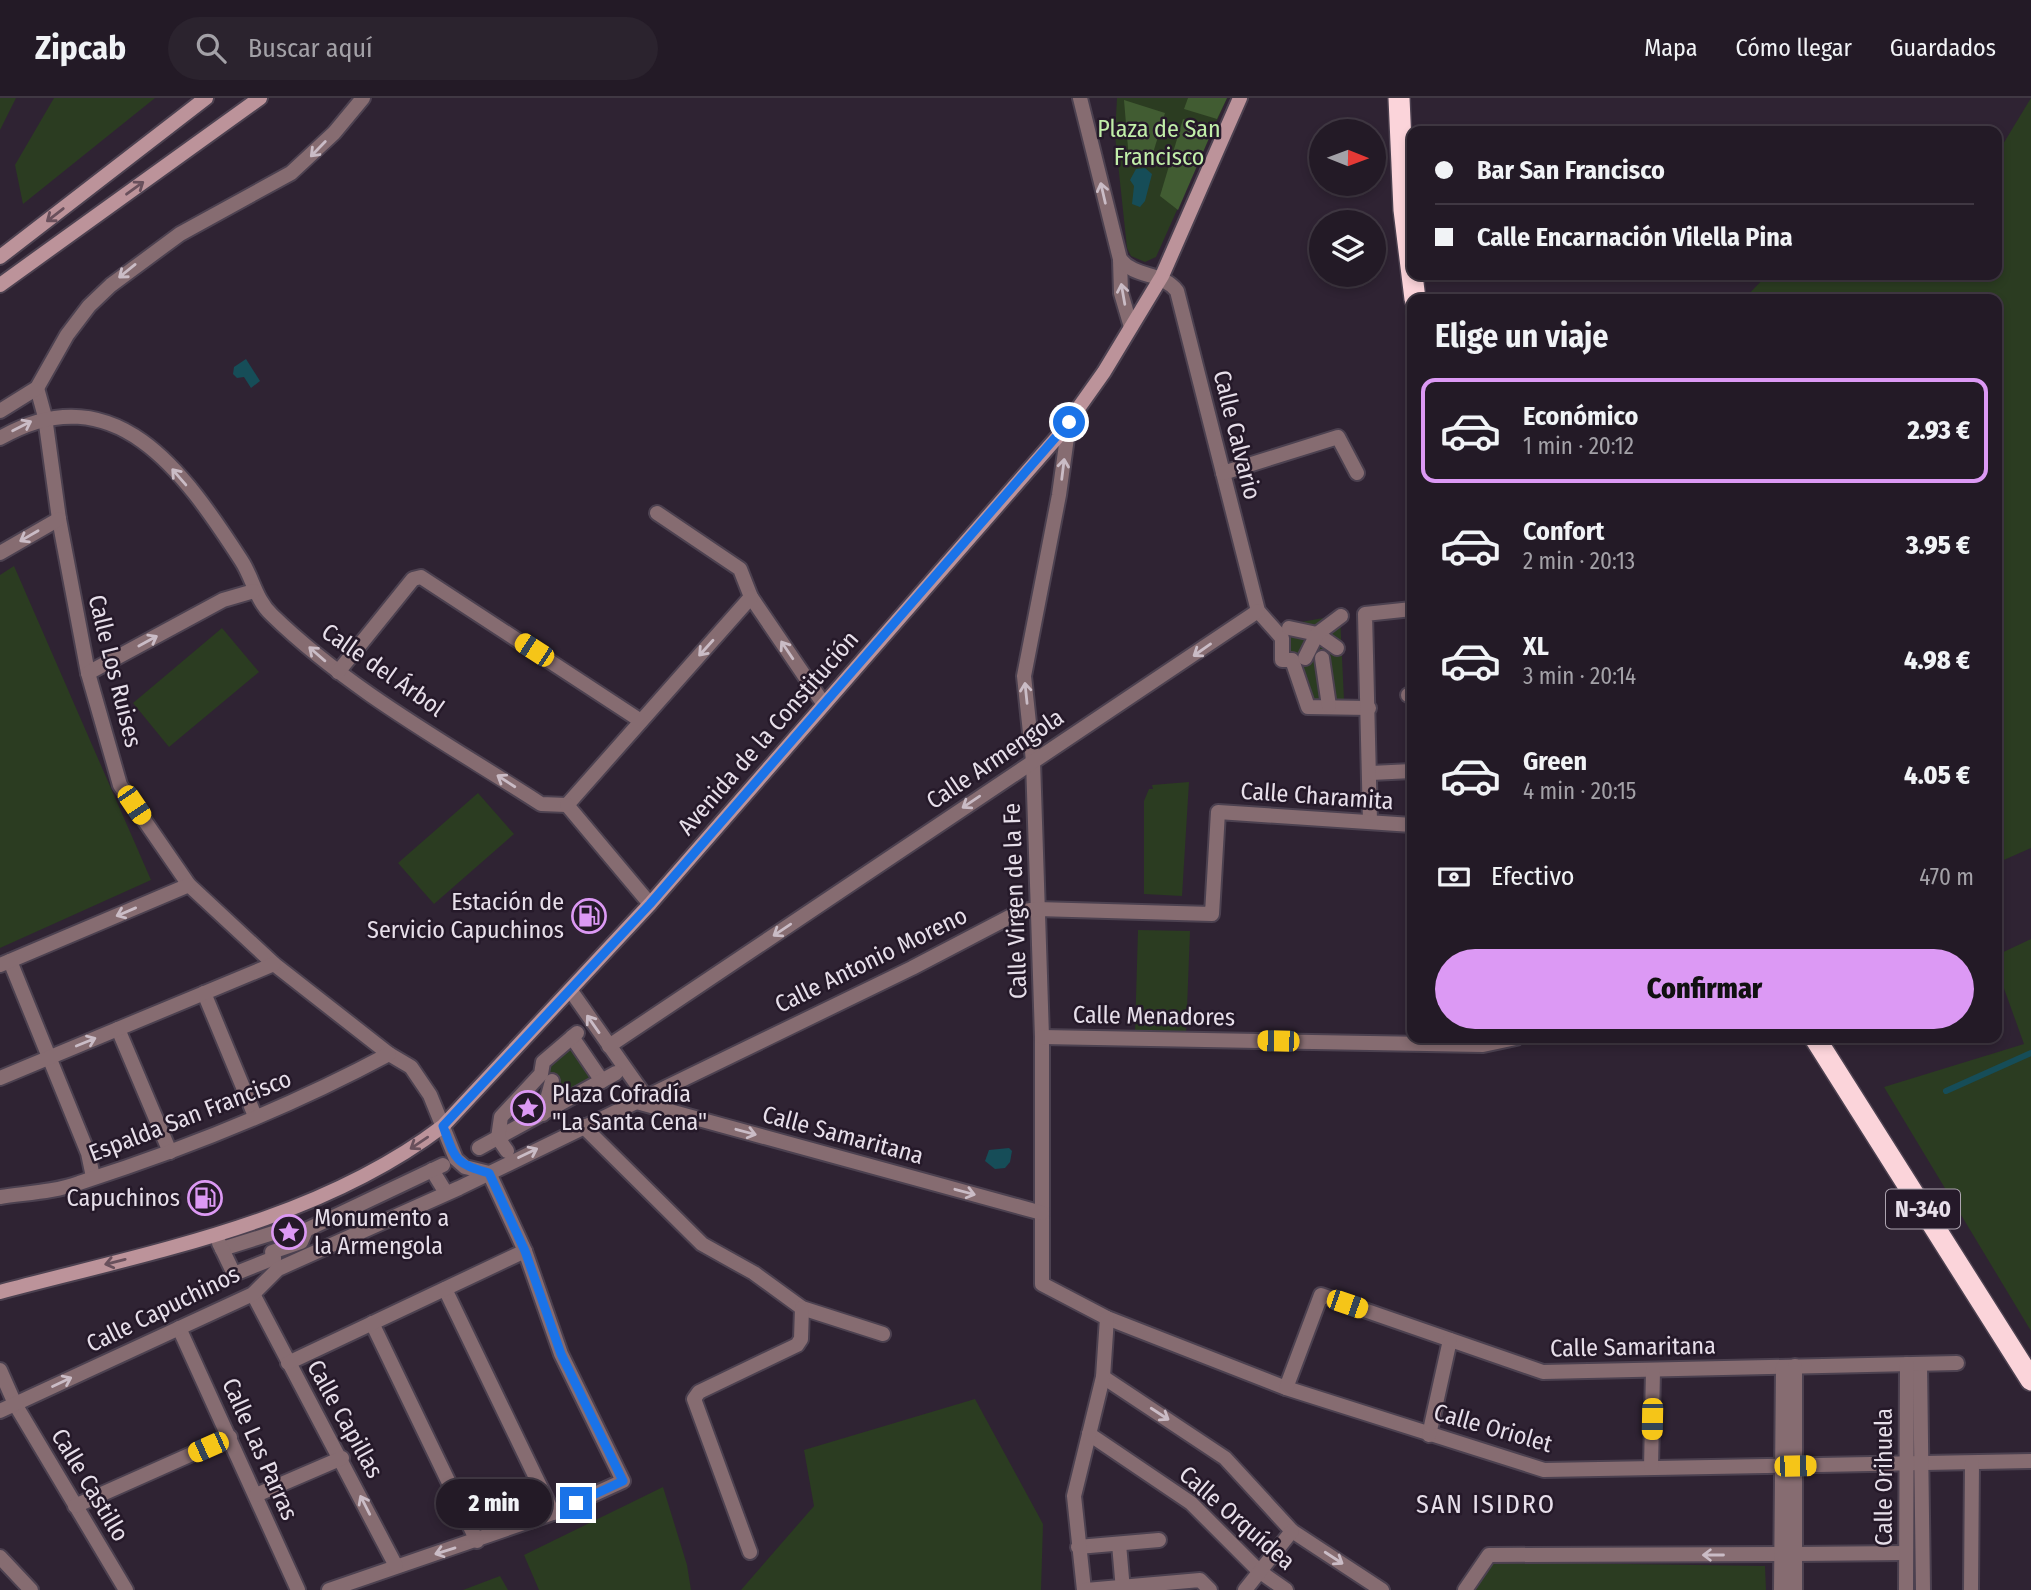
<!DOCTYPE html>
<html lang="es">
<head>
<meta charset="utf-8">
<style>
	body { margin:0; font-family:"Fira Sans Condensed",sans-serif; background:#2b232e; color:#f1f3f6; height:100vh; display:flex; flex-direction:column; font-size:26px; white-space:nowrap }
	* { box-sizing:border-box; margin:0 }
	p { font-size:23px; color:#a3a1a7 }
	.icon { flex:none; width:38px; height:38px; fill:none; stroke:currentColor; stroke-width:2; stroke-linecap:round; stroke-linejoin:round }
	.map { position:relative; flex:1; overflow:hidden }
	.sheet { position:absolute; left:1407px; top:196px; width:595px; height:749px; display:flex; flex-direction:column; background:#231a26; border-radius:14px; box-shadow:0 4px 10px #0003,0 0 0 2px #403843 }
	.sheet>* { flex:none }
	.hud { position:absolute; left:1407px; top:28px; width:595px; height:154px; border-radius:14px; box-shadow:0 4px 10px #0003,0 0 0 2px #403843; display:grid; align-content:center; height:154px; padding:0 28px; background:#231a26 }
	.needle { width:46px; rotate:91deg }
	.fabs { position:absolute; left:1309px; top:21px; display:grid; gap:14px }
	.fabs a { display:grid; place-items:center; width:77px; height:77px; border-radius:50%; background:#231a26; box-shadow:0 4px 10px #0003,0 0 0 2px #403843; font-size:35px }
	.end { position:absolute; width:32px; height:32px; margin:-16px; border:9px solid #1a73e8; background:#fff; box-shadow:0 0 0 4px #fff }
	.from { border-radius:50% }
	.bubble { position:absolute; height:49px; border-radius:24px; background:#231a26; box-shadow:0 4px 10px #0003,0 0 0 2px #403843; font-size:23px; font-weight:800; line-height:49px; text-align:center }
	.car { position:absolute; width:21px; height:42px; margin:-21px -10px; border-radius:9px; box-shadow:0 0 5px 2px #0007; background:linear-gradient(#f5c518 24%,#345 0 40%,#f5c518 0 76%,#345 0 86%,#f5c518 0) }
	.hud b { display:flex; align-items:center; gap:24px; height:66px; font-size:26px }
	.hud b+b { border-top:2px solid #403843 }
	.hud i { width:18px; height:18px; background:#f1f3f6 }
	ul { padding:0; list-style:none }
	li { display:flex; align-items:center; gap:21px; height:105px; margin:0 14px 10px; padding:0 14px; border:4px solid transparent; border-radius:14px }
	li div { flex:1 }
	li b { display:block; font-size:26px }
	li em { font-style:normal; font-weight:800 }
	li.current { border-color:#dc99f4 }
	li>.icon { width:63px; height:63px; stroke-width:1.5 }
	h2 { padding:0 28px; font-size:32px; line-height:84px }
	.pay { display:flex; align-items:center; gap:18px; height:77px; padding:0 28px; font-size:26px }
	.pay p { margin-inline-start:auto }
	.cta { display:flex; gap:14px; margin-top:auto; padding:14px 28px }
	.cta a { flex:1; height:80px; border-radius:42px; background:#dc99f4; color:#111; font-size:28px; font-weight:800; line-height:80px; text-align:center }
	header { display:flex; align-items:center; gap:42px; box-sizing:border-box; height:98px; padding:0 35px; background:#231a26; border-bottom:2px solid #403843 }
	header strong { font-size:33px }
	nav { display:flex; gap:38px; margin-inline-start:auto; font-size:24px }
	.search { width:490px; height:63px; background:#2b232e; display:flex; align-items:center; gap:18px; box-sizing:border-box; padding:0 24px; border-radius:38px; color:#a3a1a7; font-size:26px }
	.map>svg:first-child { display:block }
	.green { fill:#2b3c21 }
	.forest { fill:#415c32 }
	.water { fill:#164d58 }
	.lines { fill:none; stroke-linecap:round; stroke-linejoin:round }
	.stream { stroke:#164d58; stroke-width:6 }
	.street-casing { stroke:#4c4150; stroke-width:18 }
	.secondary-casing { stroke:#4c4150; stroke-width:18 }
	.highway-casing { stroke:#4c4150; stroke-width:24 }
	.street { stroke:#866c71; stroke-width:14 }
	.secondary { stroke:#bc939a; stroke-width:14 }
	.highway { stroke:#fbd4da; stroke-width:21 }
	.oneway { stroke:#cabcc6 }
	.oneway2 { stroke:#69505c }
	.route { stroke:#1a73e8; stroke-width:9 }
	.labels { text-anchor:middle; dominant-baseline:central; stroke-width:5; stroke-linejoin:round; paint-order:stroke }
	.shield { fill:#251929; stroke:#ada4b0; stroke-width:2 }
	.shield-label { font-size:23px; font-weight:bold; fill:#e7dfea }
	.park-label { font-size:24px; fill:#c1eea9; stroke:#251929 }
	.street-label { font-size:24px; fill:#e7dfea; stroke:#251929 }
	.poi-label { font-size:24px; fill:#e7dfea; stroke:#251929; text-anchor:end }
	.neighbourhood-label { font-size:26px; letter-spacing:2px; fill:#e7dfea; stroke:#251929 }
</style>
</head>
<body>
<header>
<strong>Zipcab</strong>
<div class="search"><svg class="icon" aria-label="search" viewBox="0 0 24 24"><circle cx="10" cy="10" r="6"/><path d="M15 15l6 6"/></svg>Buscar aquí</div>
<nav><a>Mapa</a><a>Cómo llegar</a><a>Guardados</a></nav>
</header>
<div class="map">
<svg width="2031" height="1492" viewBox="0 0 2031 1492">
	<rect width="100%" height="100%" fill="#2f2333"/>
	<g class="green">
		<polygon points="0,0 16,0 0,32"/>
		<polygon points="54,0 155,0 23,106 15,67"/>
		<polygon points="1117,0 1227,0 1156,159 1145,164 1131,158 1127,150 1115,37"/>
		<polygon points="2031,0 2031,750 1997,765 1997,201 1744,201 1767,177 1997,177 1997,56"/>
		<polygon points="14,468 151,782 0,850 0,477"/>
		<polygon points="1340,517 1344,602 1311,606 1289,557 1290,526"/>
		<polygon points="222,530 259,574 169,649 133,605"/>
		<polygon points="1189,684 1182,798 1144,796 1144,703 1149,691 1153,691 1152,687"/>
		<polygon points="478,695 514,736 434,806 398,765"/>
		<polygon points="1138,832 1190,833 1186,937 1135,935"/>
		<polygon points="2031,841 2031,1233 1884,989 2024,946 1997,871 1997,857"/>
		<polygon points="573,950 591,982 559,999 543,964"/>
		<polygon points="975,1301 1043,1426 1041,1492 741,1492 814,1408 804,1352"/>
		<polygon points="663,1389 687,1467 691,1492 539,1492 524,1457"/>
		<polygon points="1494,1464 1765,1468 1766,1492 1475,1492"/>
		<polygon points="500,1478 508,1492 463,1492"/>
	</g>
	<g class="forest">
		<polygon points="1188,0 1227,0 1217,21 1184,11"/>
		<polygon points="1124,2 1165,15 1151,62 1129,62"/>
		<polygon points="1183,21 1213,31 1178,112 1160,98"/>
	</g>
	<g class="water">
		<polygon points="1145,70 1152,76 1145,103 1140,109 1132,106 1134,88 1130,82 1136,71"/>
		<polygon points="246,261 260,283 251,290 244,279 237,280 233,276 234,269"/>
		<polygon points="1009,1050 1012,1053 1010,1064 1005,1070 995,1071 985,1063 989,1052"/>
	</g>
	<g class="lines">
		<polyline class="stream" points="1946,993 2031,955"/>
		<g class="street-casing">
			<g id="street">
				<polyline points="1080,0 1120,161 1121,195 1131,229"/>
				<path d="M1120 161C1136 181 1161 173 1177 193L1258 513 1282 540V562H1292L1308 609 1369 610"/>
				<polyline points="37,290 45,319 59,421 88,575 120,687 189,787 274,866 389,956 411,969 430,997 456,1061 465,1069 489,1075 525,1153 561,1256 623,1383 553,1415 329,1492"/>
				<polyline points="0,313 37,290 67,237 89,208 111,187 180,136 291,75 334,35 363,0"/>
				<polyline points="1069,325 1059,397 1024,578 1033,663 1042,939 1042,1186 1107,1220 1286,1290 1544,1372 2031,1363"/>
				<path d="M0 340C115 274 184 374 241 462 253 480 255 501 272 517 350 593 450 647 541 706L567 707"/>
				<polyline points="1223,375 1338,339 1357,375"/>
				<polyline points="657,415 740,471 751,499 823,605"/>
				<polyline points="0,455 59,421"/>
				<polyline points="1289,530 1317,536 1337,550"/>
				<polyline points="1305,560 1317,536 1341,518"/>
				<polyline points="1322,560 1329,608"/>
				<polyline points="338,574 413,481 421,479 641,623"/>
				<polyline points="88,575 223,502 254,493"/>
				<polyline points="1408,597 1412,597"/>
				<polyline points="1371,675 1412,673"/>
				<polyline points="567,707 751,499"/>
				<polyline points="567,707 650,806"/>
				<polyline points="1370,724 1365,516 1412,511"/>
				<polyline points="10,863 88,1055 93,1079"/>
				<polyline points="0,867 189,787"/>
				<polyline points="571,893 645,998"/>
				<polyline points="204,895 255,1018"/>
				<polyline points="118,931 170,1054"/>
				<polyline points="572,939 602,983"/>
				<polyline points="1042,939 1483,947 1516,940"/>
				<polyline points="609,948 1258,513"/>
				<polyline points="0,980 274,866"/>
				<polyline points="633,1003 1042,1115"/>
				<polyline points="543,1016 552,983"/>
				<polyline points="583,1028 702,1146 754,1175 802,1210 883,1236"/>
				<polyline points="479,1050 616,975"/>
				<polyline points="507,1053 498,1040 501,1019 541,976 543,964 577,935"/>
				<polyline points="432,1072 443,1090"/>
				<path d="M0 1099C26 1095 54 1094 79 1085 185 1051 290 1009 389 956"/>
				<polyline points="219,1145 222,1151 286,1131 306,1132 443,1067"/>
				<polyline points="222,1151 234,1176 274,1160"/>
				<polyline points="274,1162 272,1154 301,1144 306,1132"/>
				<polyline points="445,1191 553,1415"/>
				<polyline points="253,1196 396,1468"/>
				<polyline points="372,1225 477,1443"/>
				<polyline points="179,1230 298,1492"/>
				<polyline points="288,1265 525,1153"/>
				<polyline points="1920,1266 1923,1492"/>
				<polyline points="0,1272 15,1306 126,1492"/>
				<polyline points="1103,1279 1225,1360 1292,1433 1382,1492"/>
				<polyline points="1286,1290 1321,1197 1543,1274 1957,1265"/>
				<polyline points="0,1313 253,1196 278,1171 459,1090 912,870 1019,814 1037,811 1212,816 1218,714 1412,727"/>
				<polyline points="1089,1336 1191,1405 1259,1473 1286,1492"/>
				<polyline points="1429,1337 1450,1242"/>
				<polyline points="1651,1370 1653,1272"/>
				<polyline points="256,1397 342,1360"/>
				<polyline points="75,1408 230,1339"/>
				<polyline points="1119,1446 1123,1492"/>
				<polyline points="1078,1449 1159,1442"/>
				<polyline points="750,1454 694,1301 699,1294 797,1247 801,1241 802,1210"/>
				<polyline points="1795,1456 1906,1455"/>
				<polyline points="0,1459 31,1492"/>
				<polyline points="1084,1492 1074,1398 1103,1279 1107,1220"/>
				<polyline points="1086,1492 1200,1482 1210,1492"/>
				<polyline points="1245,1492 1292,1433"/>
				<polyline points="1465,1492 1489,1457 1781,1456"/>
				<polyline points="1781,1492 1783,1269"/>
				<polyline points="1795,1492 1795,1268"/>
				<polyline points="1906,1492 1907,1266"/>
				<polyline points="1971,1492 1972,1365"/>
			</g>
		</g>
		<g class="secondary-casing">
			<g id="secondary">
				<polyline points="0,159 206,0"/>
				<polyline points="0,187 260,0"/>
				<path d="M0 1194C150 1154 317 1124 443 1028L650 806 1060 336 1104 274 1162 178 1240 0"/>
			</g>
		</g>
		<g class="highway-casing">
			<g id="highway">
				<polyline points="1399,0 1404,112 1415,201"/>
				<polyline points="1815,940 2031,1282"/>
			</g>
		</g>
		<use href="#street" class="street"/>
		<use href="#secondary" class="secondary"/>
		<use href="#highway" class="highway"/>
	</g>
	<defs><path id="oneway-shaft" d="M-6 0H5M1.5-3L5.5 0L1.5 3" fill="none" stroke-width="1.6" stroke-linecap="round" stroke-linejoin="round" transform="scale(1.75)"/></defs>
	<g class="oneway">
		<use href="#oneway-shaft" transform="translate(318 51) rotate(134)"/>
		<use href="#oneway-shaft" transform="translate(1103 95) rotate(-103)"/>
		<use href="#oneway-shaft" transform="translate(127 173) rotate(141)"/>
		<use href="#oneway-shaft" transform="translate(1123 196) rotate(-100)"/>
		<use href="#oneway-shaft" transform="translate(22 328) rotate(-27)"/>
		<use href="#oneway-shaft" transform="translate(1063 371) rotate(-83)"/>
		<use href="#oneway-shaft" transform="translate(179 379) rotate(-131)"/>
		<use href="#oneway-shaft" transform="translate(29 438) rotate(150)"/>
		<use href="#oneway-shaft" transform="translate(148 543) rotate(-29)"/>
		<use href="#oneway-shaft" transform="translate(706 550) rotate(132)"/>
		<use href="#oneway-shaft" transform="translate(787 552) rotate(-124)"/>
		<use href="#oneway-shaft" transform="translate(1202 552) rotate(145)"/>
		<use href="#oneway-shaft" transform="translate(317 556) rotate(-139)"/>
		<use href="#oneway-shaft" transform="translate(1026 595) rotate(-96)"/>
		<use href="#oneway-shaft" transform="translate(506 683) rotate(-147)"/>
		<use href="#oneway-shaft" transform="translate(971 704) rotate(146)"/>
		<use href="#oneway-shaft" transform="translate(126 814) rotate(157)"/>
		<use href="#oneway-shaft" transform="translate(782 832) rotate(146)"/>
		<use href="#oneway-shaft" transform="translate(593 926) rotate(-125)"/>
		<use href="#oneway-shaft" transform="translate(86 944) rotate(-22)"/>
		<use href="#oneway-shaft" transform="translate(746 1034) rotate(15)"/>
		<use href="#oneway-shaft" transform="translate(528 1055) rotate(-26)"/>
		<use href="#oneway-shaft" transform="translate(965 1094) rotate(15)"/>
		<use href="#oneway-shaft" transform="translate(62 1284) rotate(-25)"/>
		<use href="#oneway-shaft" transform="translate(1160 1316) rotate(33)"/>
		<use href="#oneway-shaft" transform="translate(365 1407) rotate(-117)"/>
		<use href="#oneway-shaft" transform="translate(445 1453) rotate(163)"/>
		<use href="#oneway-shaft" transform="translate(1713 1457) rotate(180)"/>
		<use href="#oneway-shaft" transform="translate(1334 1460) rotate(33)"/>
	</g>
	<g class="oneway2">
		<use href="#oneway-shaft" transform="translate(135 90) rotate(-36)"/>
		<use href="#oneway-shaft" transform="translate(55 117) rotate(142)"/>
		<use href="#oneway-shaft" transform="translate(419 1045) rotate(146)"/>
		<use href="#oneway-shaft" transform="translate(115 1164) rotate(166)"/>
	</g>
	<g class="lines">
		<path class="route" d="M576 1405 623 1383 561 1256 525 1153 489 1075C454 1066 455 1060 443 1028L650 806 1069 324"/>
	</g>
	<defs>
		<g id="fuel-ring" transform="scale(1.75)"><circle r="9.5" fill="#251929" stroke="#dc99f4" stroke-width="1.5"/><path d="M-5.5-6h7V0h2V4h1.3V-2.5L3-4.5l.8-.8L6-3V5H2.5V1h-1V6h-7ZM-4.2-4.7v3.2H.2V-4.7Z" fill="#dc99f4"/></g>
		<g id="sight-ring" transform="scale(1.75)"><circle r="9.5" fill="#251929" stroke="#dc99f4" stroke-width="1.5"/><path d="M0-6L1.8-2.2L6-1.7L2.9 1.2L3.7 5.4L0 3.3L-3.7 5.4L-2.9 1.2L-6-1.7L-1.8-2.2Z" fill="#dc99f4"/></g>
	</defs>
	<g fill-rule="evenodd">
		<use href="#fuel-ring" x="589" y="818"/>
		<use href="#sight-ring" x="528" y="1010"/>
		<use href="#fuel-ring" x="205" y="1100"/>
		<use href="#sight-ring" x="289" y="1134"/>
	</g>
	<g class="labels">
		<rect class="shield" x="1886" y="1091.5" width="74" height="39" rx="5"/>
		<g class="shield-label">
			<text x="1923" y="1111">N-340</text>
		</g>
		<g class="park-label">
			<text x="1159" y="31">Plaza de San<tspan x="1159" dy="28">Francisco</tspan></text>
		</g>
		<g class="street-label">
			<text transform="translate(1237 337) rotate(76)">Calle Calvario</text>
			<text transform="translate(383 572) rotate(35)">Calle del Árbol</text>
			<text transform="translate(115 573) rotate(76)">Calle Los Ruises</text>
			<text transform="translate(768 635) rotate(-49)">Avenida de la Constitución</text>
			<text transform="translate(995 661) rotate(-34)">Calle Armengola</text>
			<text transform="translate(1317 698) rotate(4)">Calle Charamita</text>
			<text transform="translate(1015 803) rotate(-92)">Calle Virgen de la Fe</text>
			<text transform="translate(871 862) rotate(-26)">Calle Antonio Moreno</text>
			<text transform="translate(1154 918) rotate(1)">Calle Menadores</text>
			<text transform="translate(190 1018) rotate(-21)">Espalda San Francisco</text>
			<text transform="translate(843 1037) rotate(15)">Calle Samaritana</text>
			<text transform="translate(163 1211) rotate(-26)">Calle Capuchinos</text>
			<text transform="translate(1633 1249) rotate(-1)">Calle Samaritana</text>
			<text transform="translate(345 1321) rotate(61)">Calle Capillas</text>
			<text transform="translate(1493 1330) rotate(16)">Calle Oriolet</text>
			<text transform="translate(260 1351) rotate(66)">Calle Las Parras</text>
			<text transform="translate(1884 1379) rotate(-90)">Calle Orihuela</text>
			<text transform="translate(90 1387) rotate(59)">Calle Castillo</text>
			<text transform="translate(1237 1420) rotate(41)">Calle Orquídea</text>
		</g>
		<g class="poi-label">
			<text x="564" y="804">Estación de<tspan x="564" dy="28">Servicio Capuchinos</tspan></text>
			<text x="552" y="996" text-anchor="start">Plaza Cofradía<tspan x="552" dy="28">"La Santa Cena"</tspan></text>
			<text x="180" y="1100">Capuchinos</text>
			<text x="314" y="1120" text-anchor="start">Monumento a<tspan x="314" dy="28">la Armengola</tspan></text>
		</g>
		<g class="neighbourhood-label">
			<text x="1486" y="1406">SAN ISIDRO</text>
		</g>
	</g>
</svg>
<div class="fabs">
<a><svg class="needle" viewBox="-14 -14 28 28"><path d="M0-13l5 13h-10z" fill="#e53935"/><path d="M0 13l5-13h-10z" fill="#a3a1a7"/></svg></a>
<a><svg class="icon" aria-label="layers" viewBox="0 0 24 24"><path d="M12 4l9 5-9 5-9-5zM3 14l9 5 9-5"/></svg></a>
</div>
<i class="end from" style="left:1069px;top:324px"></i>
<i class="end" style="left:576px;top:1405px"></i>
<div class="bubble" style="left:436px;top:1381px;width:116px">2 min</div>
<i class="car" style="left:534px;top:552px;rotate:303deg"></i>
<i class="car" style="left:134px;top:707px;rotate:146deg"></i>
<i class="car" style="left:1278px;top:943px;rotate:271deg"></i>
<i class="car" style="left:1347px;top:1206px;rotate:109deg"></i>
<i class="car" style="left:1652px;top:1321px;rotate:181deg"></i>
<i class="car" style="left:208px;top:1349px;rotate:246deg"></i>
<i class="car" style="left:1795px;top:1368px;rotate:89deg"></i>
<div class="hud">
<b><i class="from"></i>Bar San Francisco</b>
<b><i></i>Calle Encarnación Vilella Pina</b>
</div>
<section class="sheet">
<h2>Elige un viaje</h2>
<ul>
<li class="current"><svg class="icon" aria-label="car" viewBox="0 0 24 24"><path d="M5 17H2v-5l4-1 3-4h7l3 4 3 1v5h-3M9 17h6M6 11h13"/><circle cx="7" cy="17" r="2"/><circle cx="17" cy="17" r="2"/></svg><div><b>Económico</b><p>1 min · 20:12</p></div><em>2.93 €</em></li>
<li><svg class="icon" aria-label="car" viewBox="0 0 24 24"><path d="M5 17H2v-5l4-1 3-4h7l3 4 3 1v5h-3M9 17h6M6 11h13"/><circle cx="7" cy="17" r="2"/><circle cx="17" cy="17" r="2"/></svg><div><b>Confort</b><p>2 min · 20:13</p></div><em>3.95 €</em></li>
<li><svg class="icon" aria-label="car" viewBox="0 0 24 24"><path d="M5 17H2v-5l4-1 3-4h7l3 4 3 1v5h-3M9 17h6M6 11h13"/><circle cx="7" cy="17" r="2"/><circle cx="17" cy="17" r="2"/></svg><div><b>XL</b><p>3 min · 20:14</p></div><em>4.98 €</em></li>
<li><svg class="icon" aria-label="car" viewBox="0 0 24 24"><path d="M5 17H2v-5l4-1 3-4h7l3 4 3 1v5h-3M9 17h6M6 11h13"/><circle cx="7" cy="17" r="2"/><circle cx="17" cy="17" r="2"/></svg><div><b>Green</b><p>4 min · 20:15</p></div><em>4.05 €</em></li>
</ul>
<div class="pay"><svg class="icon" aria-label="cash" viewBox="0 0 24 24"><path d="M3 7h18v10H3z"/><circle cx="12" cy="12" r="2"/></svg>Efectivo<p>470 m</p></div>
<div class="cta"><a>Confirmar</a></div>
</section>
</div>
</body>
</html>
